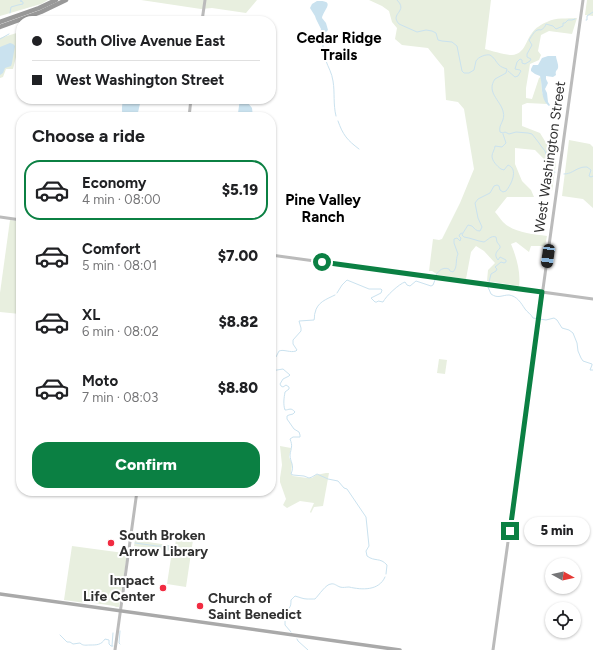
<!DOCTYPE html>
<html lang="en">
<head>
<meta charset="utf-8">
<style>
	body { margin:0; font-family:Figtree,sans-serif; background:#f6f6f6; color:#202124; height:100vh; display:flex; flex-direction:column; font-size:15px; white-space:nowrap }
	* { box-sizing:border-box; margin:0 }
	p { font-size:13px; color:#757577 }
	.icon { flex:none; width:22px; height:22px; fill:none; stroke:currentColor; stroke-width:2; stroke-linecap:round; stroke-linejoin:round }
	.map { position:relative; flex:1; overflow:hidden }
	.sheet { position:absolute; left:16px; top:112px; width:260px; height:384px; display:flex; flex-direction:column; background:#fff; border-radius:16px; box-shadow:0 1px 3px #0004 }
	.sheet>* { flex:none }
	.top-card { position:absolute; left:16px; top:16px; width:260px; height:88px; border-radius:16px; box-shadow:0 1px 3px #0004; display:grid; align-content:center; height:88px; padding:0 16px; background:#fff }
	.needle { width:26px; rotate:98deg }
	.buttons { position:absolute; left:545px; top:558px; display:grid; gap:8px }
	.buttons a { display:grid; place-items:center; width:36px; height:36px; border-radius:50%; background:#fff; box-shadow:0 1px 3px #0004; font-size:20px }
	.end { position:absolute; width:18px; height:18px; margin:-9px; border:5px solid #0b8043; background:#fff; box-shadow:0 0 0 2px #fff }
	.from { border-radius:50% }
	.bubble { position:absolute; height:28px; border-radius:14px; background:#fff; box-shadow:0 1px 3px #0004; font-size:13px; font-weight:800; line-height:28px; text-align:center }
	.car { position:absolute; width:12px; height:24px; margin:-12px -6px; border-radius:5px; box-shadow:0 0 3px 1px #0007; background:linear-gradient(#222 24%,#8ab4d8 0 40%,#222 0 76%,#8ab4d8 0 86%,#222 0) }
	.top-card b { display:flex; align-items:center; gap:14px; height:38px; font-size:15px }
	.top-card b+b { border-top:1px solid #e0e0e0 }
	.top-card i { width:10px; height:10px; background:#202124 }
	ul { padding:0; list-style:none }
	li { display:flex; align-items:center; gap:12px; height:60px; margin:0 8px 6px; padding:0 8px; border:2px solid transparent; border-radius:16px }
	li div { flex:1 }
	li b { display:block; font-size:15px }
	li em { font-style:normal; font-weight:800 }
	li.current { border-color:#0b8043 }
	li>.icon { width:36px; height:36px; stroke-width:1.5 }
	h2 { padding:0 16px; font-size:18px; line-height:48px }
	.action { display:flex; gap:8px; margin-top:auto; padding:8px 16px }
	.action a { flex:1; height:46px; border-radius:16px; background:#0b8043; color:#fff; font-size:16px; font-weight:800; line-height:46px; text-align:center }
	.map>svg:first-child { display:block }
	.green { fill:#e8efdf }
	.water { fill:#cae2ef }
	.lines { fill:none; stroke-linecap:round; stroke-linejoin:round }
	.stream { stroke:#cae2ef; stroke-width:1 }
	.secondary { stroke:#bbb; stroke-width:3 }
	.primary { stroke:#a9a9a9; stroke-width:3.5 }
	.highway { stroke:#989898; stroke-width:4.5 }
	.route { stroke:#0b8043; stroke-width:5 }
	.poi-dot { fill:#f12b41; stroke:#fff; stroke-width:1.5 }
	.labels { text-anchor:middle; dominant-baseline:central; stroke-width:4; stroke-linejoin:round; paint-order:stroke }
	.street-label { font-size:14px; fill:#313131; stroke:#fff }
	.poi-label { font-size:14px; font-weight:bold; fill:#313131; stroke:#fff; text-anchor:start }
	.neighbourhood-label { font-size:15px; font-weight:bold; fill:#000; stroke:#fff }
</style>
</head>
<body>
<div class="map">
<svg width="593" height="650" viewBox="0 0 593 650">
	<rect width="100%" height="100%" fill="#fff"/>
	<g class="green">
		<polygon points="0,0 48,0 41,4 0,16"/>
		<polygon points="141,0 257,0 246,13 212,8 201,9"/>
		<path d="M369 0H491L485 49C491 51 506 55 512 55 525 54 526 40 532 33 535 28 542 24 547 22 555 17 568 19 577 18L572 34 549 31 541 35 538 51 541 55 539 60 530 64 526 88V98L532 99 539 78 541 77 542 92 547 104 527 103 522 105V126L540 133 548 146 556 163 552 191 550 188 544 159 535 150 515 148V164L522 181 531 190 534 197H507L495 212C498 215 500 219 503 222 514 233 532 234 547 236L545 246H531L529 252 516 242 511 244C516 256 521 272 519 286L487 281 488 270 495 263 484 251 476 246 471 252 466 279 438 275 432 271H429L433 239 439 240 442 239 460 203 474 169 464 109 458 102 446 100 444 68 428 48 402 45 395 39 397 28 392 22 389 11 382 6Z"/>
		<polygon points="587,0 593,0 593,16 585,15"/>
		<polygon points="20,32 19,39 20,41 18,56 16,57 13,69 6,69 3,77 0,78 0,38"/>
		<polygon points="569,140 590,144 593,147 593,208 583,199 562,196"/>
		<polygon points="10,220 21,221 21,309 20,314 0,312 0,293"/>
		<polygon points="439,359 447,360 445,374 437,373"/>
		<polygon points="280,446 291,448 289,457 292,463 291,474 293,476 307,478 312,478 316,475 326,473 329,473 323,506 314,507 311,513 310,512 314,503 300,501 287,508 283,505 286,499 280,482 280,478 282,465"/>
		<polygon points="177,534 183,537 192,538 193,540 186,587 167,584 172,551 134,546 135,540 175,546"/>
		<polygon points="72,546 124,553 127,555 119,607 116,607 114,606 88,602 85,603 64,600"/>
	</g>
	<g class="water">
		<path d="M317 1C337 0 323 10 322 18L326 23 328 30 325 33 326 35 324 36 323 43H322C316 38 320 35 321 29L316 19 315 16 310 8 312 4Z"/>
		<polygon points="10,43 13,44 15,46 12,63 11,66 5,68 3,73 0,75 0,47"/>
		<path d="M548 56H556C556 59 559 65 558 68 557 71 555 70 556 75L553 77 546 76V79L548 83 545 89 547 93 548 102 550 105 549 106C540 99 543 86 540 76L535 74 531 71V69L533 65H538L542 58Z"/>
		<path d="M123 99H141L137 117C120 117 121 114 123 99Z"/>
		<polygon points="240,99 246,99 248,103 252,108 253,117 240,117 238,113"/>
	</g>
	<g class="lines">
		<g class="stream">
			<path d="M397 0C409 12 389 13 399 24L417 32 426 30 432 31 436 33 438 40 442 41 452 42 457 46 462 71 464 73H469L474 70C475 67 475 64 476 61 478 57 486 54 490 55 494 57 496 62 499 65 501 67 504 68 507 69L506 73 495 79C486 92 500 100 503 111 506 121 498 124 500 132L503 133 505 132 509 134 516 132 528 133 532 134 539 143 541 146 545 151 551 168 553 171 555 172"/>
			<polyline points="10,13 11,7 18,5 23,4 23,2 20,1 22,0"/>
			<polyline points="586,20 587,20 587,16 593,12"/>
			<polyline points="0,39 9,34"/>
			<polyline points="323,43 323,49 324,56"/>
			<path d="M326 61C328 67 332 73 333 81 335 93 333 104 336 116"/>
			<path d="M508 71 515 77 518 76 521 71 520 70 515 69 517 62 520 59 522 60V63L525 64 530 61 531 59 527 57V54L532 45 529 40C532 36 535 28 541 30 544 28 545 27 546 24L553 26 556 29 563 26V23H565L568 20H572L575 19"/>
			<path d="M338 121C343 135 347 140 359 149"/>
			<path d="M564 174C571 174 574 170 580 168 582 167 586 167 587 167L591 170 589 176 591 177 593 176"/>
			<path d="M436 275C439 270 443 267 449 269L450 271 453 272C458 267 455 260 458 254L454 243V239L457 238 460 241 461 238 459 236 460 234 462 233"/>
			<path d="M489 282 491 274 496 271 497 269 495 267 501 262 504 263 506 262V260L500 257 498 260C494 255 496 252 500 248V246L497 242 496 237C491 235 488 240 484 242 477 241 471 238 464 237L462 235 463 233 468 225 472 226C475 229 476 231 480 231L482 227 478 218 475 203 478 199 490 193 494 186 497 185 499 186 500 190 503 192 506 191C511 185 519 169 508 165L504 170 501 169C497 166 492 161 492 156 492 153 495 149 495 146L502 147 506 143 503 134"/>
			<path d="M488 287 491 294C498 299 502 295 509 295 517 296 521 303 525 309 527 312 531 314 533 318L546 320 554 318 557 320 562 328 569 330 573 333 577 343 578 351 581 358 583 361 592 364V365L590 370H593"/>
			<path d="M337 293 342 285 347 280 369 289H381L382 290 381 293 371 298 375 302H377L378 301 383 302C386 296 399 284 405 282L407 285 410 286 416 281 431 286 433 285 435 280"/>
			<path d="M271 358 276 357 279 351C284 349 290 353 296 351L297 350 293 344V340L301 331V328L299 321 314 320C315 317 314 315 315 313 317 302 327 299 335 295"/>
			<path d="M271 371 283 369 290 375 289 376 283 379 280 384 281 386 283 387 286 385 289 387V389L285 392C284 398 283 404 285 410 289 410 291 407 295 412L293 414 289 415 287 416V419L294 429 299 432 300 435V437H293L290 439C293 446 291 448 290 455 290 462 295 465 291 474L293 475 304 476 309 478 312 477 317 474 328 479 338 481 344 488 347 489 366 517 369 546 366 551 367 556C375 562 380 557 387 565L386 574"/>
			<polyline points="135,543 157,546 171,546"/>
			<polyline points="168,550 168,547"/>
			<polyline points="120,631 119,643 120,644"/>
			<path d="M291 632 285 625C285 621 285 616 287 612 289 606 291 609 291 600L295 596C299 597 303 599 307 599 309 599 313 599 315 599 319 595 326 584 331 584 334 583 337 586 340 587 343 588 346 587 349 587 362 590 379 591 385 577"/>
			<path d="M60 635 67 642H70L73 644 80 643C83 646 86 645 90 645 97 645 101 645 105 639L109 640V644L111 646H113"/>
			<polyline points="297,639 298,641 308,650"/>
			<polyline points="112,646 113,633"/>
		</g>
		<g class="secondary">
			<polyline points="202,21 205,0"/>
			<polyline points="189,117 191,99"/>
			<polyline points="0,217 21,220"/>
			<polyline points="271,255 593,299"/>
			<polyline points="115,650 137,491"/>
			<polyline points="493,650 583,0"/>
		</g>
		<polyline class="primary" points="0,594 400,650"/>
		<g class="highway">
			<polyline points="0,22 39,8 56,0"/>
			<polyline points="0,27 41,12 66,0"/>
		</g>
	</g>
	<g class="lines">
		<polyline class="route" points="322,262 542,292 510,531"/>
	</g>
	<g class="poi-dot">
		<circle cx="111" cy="543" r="4"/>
		<circle cx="163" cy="588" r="4"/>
		<circle cx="200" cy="606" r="4"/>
	</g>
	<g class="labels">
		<g class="street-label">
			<text transform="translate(550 157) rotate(-82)">West Washington Street</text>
		</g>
		<g class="poi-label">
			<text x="119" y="535">South Broken<tspan x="119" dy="16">Arrow Library</tspan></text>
			<text x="155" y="580" text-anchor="end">Impact<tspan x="155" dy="16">Life Center</tspan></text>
			<text x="208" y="598">Church of<tspan x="208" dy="16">Saint Benedict</tspan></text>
		</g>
		<g class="neighbourhood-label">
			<text x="339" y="38">Cedar Ridge<tspan x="339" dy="17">Trails</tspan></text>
			<text x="323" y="200">Pine Valley<tspan x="323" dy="17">Ranch</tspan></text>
		</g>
	</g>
</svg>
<div class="buttons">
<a><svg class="needle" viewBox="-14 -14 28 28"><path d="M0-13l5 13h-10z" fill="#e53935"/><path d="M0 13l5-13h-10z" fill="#757577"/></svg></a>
<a><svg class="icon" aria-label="locate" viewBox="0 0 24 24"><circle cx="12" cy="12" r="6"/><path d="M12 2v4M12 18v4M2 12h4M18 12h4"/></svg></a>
</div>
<i class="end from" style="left:322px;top:262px"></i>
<i class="end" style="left:510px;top:531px"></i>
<div class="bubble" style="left:524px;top:517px;width:66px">5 min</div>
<i class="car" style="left:548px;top:256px;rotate:188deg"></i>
<div class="top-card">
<b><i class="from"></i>South Olive Avenue East</b>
<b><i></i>West Washington Street</b>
</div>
<section class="sheet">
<h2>Choose a ride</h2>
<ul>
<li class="current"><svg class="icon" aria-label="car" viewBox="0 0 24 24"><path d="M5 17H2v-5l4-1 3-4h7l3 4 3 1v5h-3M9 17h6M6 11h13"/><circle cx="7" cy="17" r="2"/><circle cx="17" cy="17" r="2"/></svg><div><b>Economy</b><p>4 min · 08:00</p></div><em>$5.19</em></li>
<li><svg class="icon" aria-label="car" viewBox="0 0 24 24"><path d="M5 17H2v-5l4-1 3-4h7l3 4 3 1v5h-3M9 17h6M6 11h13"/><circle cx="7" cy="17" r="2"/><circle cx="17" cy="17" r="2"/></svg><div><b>Comfort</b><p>5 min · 08:01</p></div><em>$7.00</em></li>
<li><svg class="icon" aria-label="car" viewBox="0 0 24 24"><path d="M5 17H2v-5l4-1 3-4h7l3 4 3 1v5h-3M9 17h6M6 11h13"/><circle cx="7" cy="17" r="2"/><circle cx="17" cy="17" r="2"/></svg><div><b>XL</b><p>6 min · 08:02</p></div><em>$8.82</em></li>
<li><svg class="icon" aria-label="car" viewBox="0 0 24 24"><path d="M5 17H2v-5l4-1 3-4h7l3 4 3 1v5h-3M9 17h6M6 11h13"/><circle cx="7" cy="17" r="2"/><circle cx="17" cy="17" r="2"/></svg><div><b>Moto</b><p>7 min · 08:03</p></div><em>$8.80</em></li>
</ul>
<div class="action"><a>Confirm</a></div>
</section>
</div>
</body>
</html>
